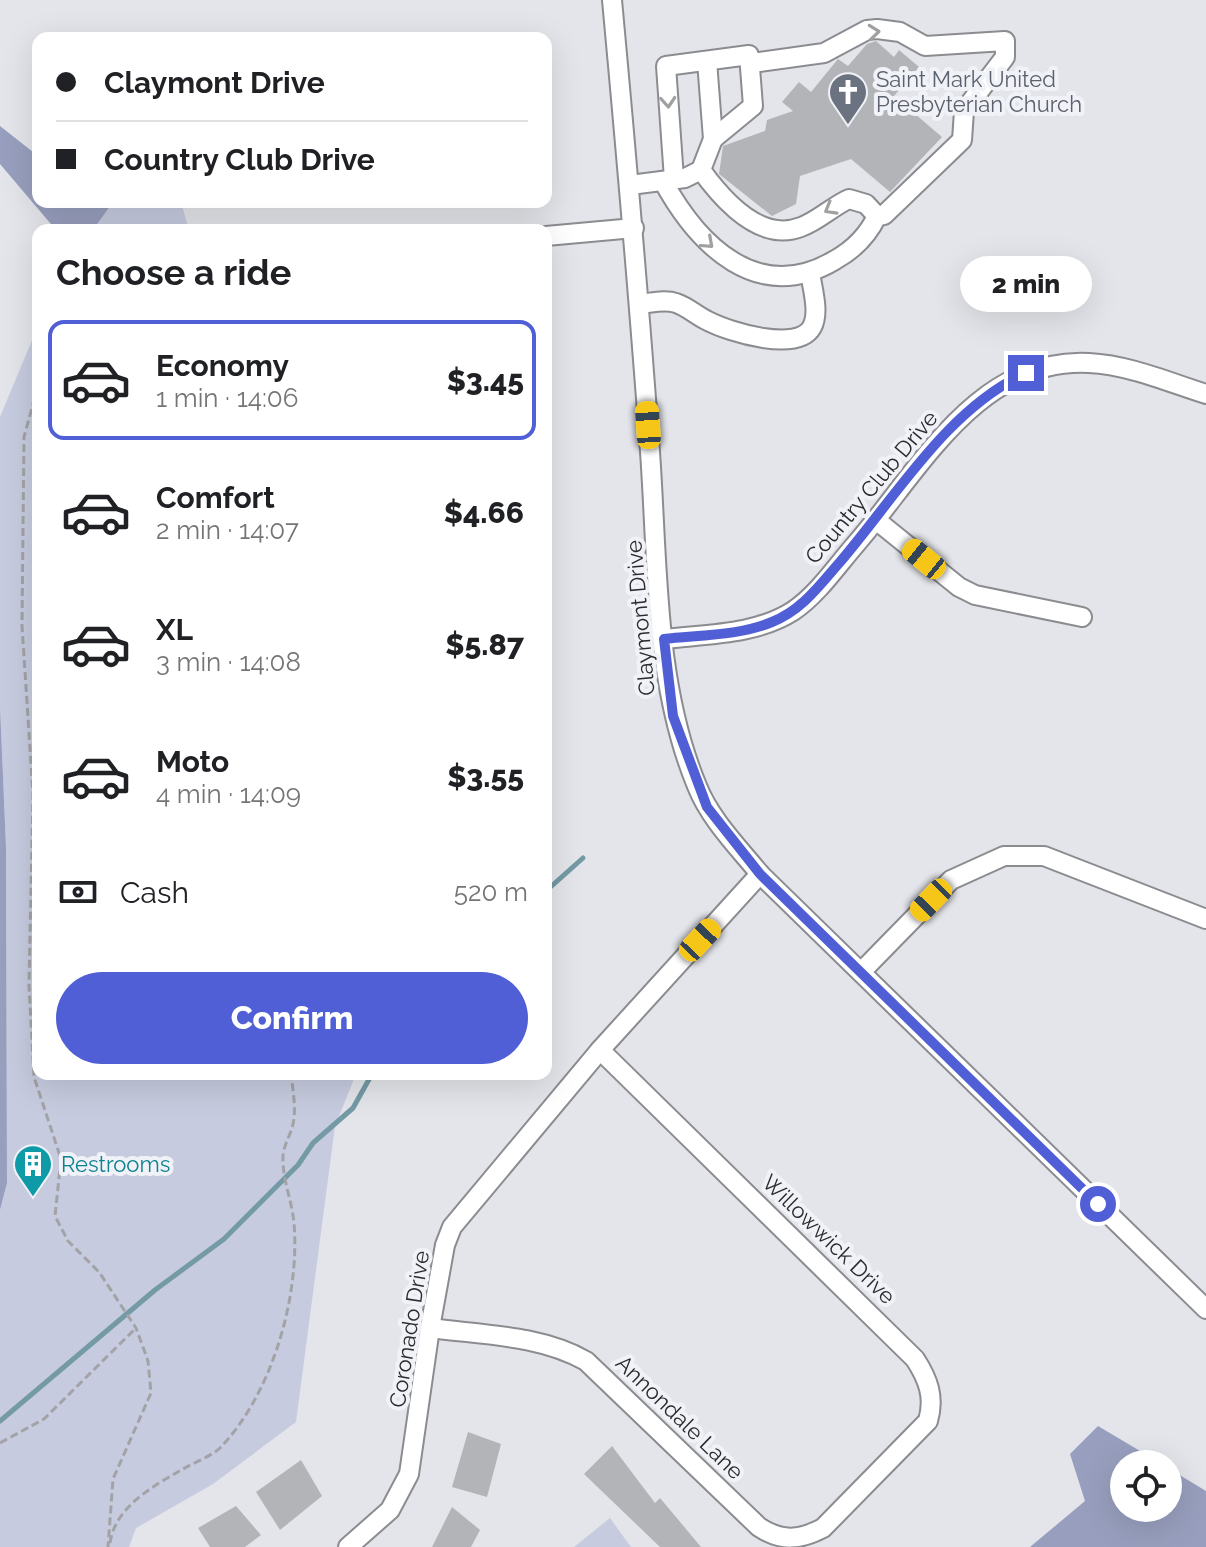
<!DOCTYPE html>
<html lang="en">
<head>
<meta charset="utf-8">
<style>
	body { margin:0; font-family:Raleway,sans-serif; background:#f2f2f2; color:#202124; height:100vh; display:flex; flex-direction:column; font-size:30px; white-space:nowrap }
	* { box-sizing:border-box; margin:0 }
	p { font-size:26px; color:#757577 }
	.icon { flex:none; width:44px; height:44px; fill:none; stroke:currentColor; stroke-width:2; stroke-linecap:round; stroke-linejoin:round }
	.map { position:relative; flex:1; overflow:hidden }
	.drawer { position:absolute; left:32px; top:224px; width:520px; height:856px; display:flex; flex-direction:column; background:#fff; border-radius:16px; box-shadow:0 8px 32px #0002 }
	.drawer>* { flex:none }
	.banner { position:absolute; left:32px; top:32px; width:520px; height:176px; border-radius:16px; box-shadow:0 8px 32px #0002; display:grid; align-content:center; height:176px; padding:0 24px; background:#fff }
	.tools { position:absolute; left:1110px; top:1450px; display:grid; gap:16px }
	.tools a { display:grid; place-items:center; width:72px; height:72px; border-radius:50%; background:#fff; box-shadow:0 8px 32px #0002; font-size:40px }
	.end { position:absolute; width:36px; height:36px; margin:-18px; border:10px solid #505fd5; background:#fff; box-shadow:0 0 0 4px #fff }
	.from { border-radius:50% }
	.bubble { position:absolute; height:56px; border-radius:28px; background:#fff; box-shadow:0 8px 32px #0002; font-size:26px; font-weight:800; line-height:56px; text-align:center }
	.car { position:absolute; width:24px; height:48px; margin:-24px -12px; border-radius:10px; box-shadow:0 0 6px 2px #0007; background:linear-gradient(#f5c518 24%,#345 0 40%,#f5c518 0 76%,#345 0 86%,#f5c518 0) }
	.banner b { display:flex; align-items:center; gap:28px; height:76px; font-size:30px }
	.banner b+b { border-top:2px solid #e0e0e0 }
	.banner i { width:20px; height:20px; background:#202124 }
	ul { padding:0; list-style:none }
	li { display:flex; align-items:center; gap:24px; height:120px; margin:0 16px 12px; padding:0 8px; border:4px solid transparent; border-radius:16px }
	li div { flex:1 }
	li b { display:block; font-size:30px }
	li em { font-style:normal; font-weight:800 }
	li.current { border-color:#505fd5 }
	li>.icon { width:72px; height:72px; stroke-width:1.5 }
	h2 { padding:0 24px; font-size:36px; line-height:96px }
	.pay { display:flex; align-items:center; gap:20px; height:88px; padding:0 24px; font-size:30px }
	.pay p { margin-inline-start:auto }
	.action { display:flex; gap:16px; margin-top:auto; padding:16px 24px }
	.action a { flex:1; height:92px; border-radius:48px; background:#505fd5; color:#fff; font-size:32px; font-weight:800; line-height:92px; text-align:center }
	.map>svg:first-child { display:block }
	.green { fill:#c6cbdf }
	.forest { fill:#989fbe }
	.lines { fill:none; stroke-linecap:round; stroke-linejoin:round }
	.stream { stroke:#739aa5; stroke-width:5 }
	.building { fill:#b3b4b8 }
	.minor-casing { stroke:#8b8c90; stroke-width:22 }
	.path { stroke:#a3a3a7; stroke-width:3; stroke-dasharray:8 4; stroke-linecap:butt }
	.minor { stroke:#fff; stroke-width:18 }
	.oneway { stroke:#a0a0a0 }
	.route { stroke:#505fd5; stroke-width:10 }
	.labels { text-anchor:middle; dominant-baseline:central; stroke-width:8; stroke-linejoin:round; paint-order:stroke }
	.worship-label { font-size:22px; fill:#5b616d; stroke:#f1f2f7; text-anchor:start }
	.street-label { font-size:22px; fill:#2b2b2d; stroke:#f1f2f7 }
	.culture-label { font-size:22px; fill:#0d838f; stroke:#f1f2f7; text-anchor:start }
</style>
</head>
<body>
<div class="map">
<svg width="1206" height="1547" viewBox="0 0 1206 1547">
	<rect width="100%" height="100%" fill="#e4e5ea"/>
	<g class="green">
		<polygon points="113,202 181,202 189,230 93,230"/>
		<polygon points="38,326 38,1074 356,1074 335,1126 296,1422 213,1484 136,1528 129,1547 0,1547 0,1210 7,1183 6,847 0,706 0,417"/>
		<polygon points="610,1518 631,1547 574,1547"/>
	</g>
	<g class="forest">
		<polygon points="0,126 38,156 38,202 113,202 93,230 56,230 0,164"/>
		<polygon points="0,706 6,847 7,1183 0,1210"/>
		<polygon points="1098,1426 1162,1464 1124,1464 1124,1508 1168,1508 1168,1468 1206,1491 1206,1547 1030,1547 1085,1501 1070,1454"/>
	</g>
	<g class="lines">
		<g class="stream">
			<polyline points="546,891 583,858"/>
			<polyline points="0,1421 155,1290 224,1239 298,1165 313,1143 353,1108 372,1074"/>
		</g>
	</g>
	<g class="building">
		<polygon points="876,41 894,57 899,50 919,67 894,96 942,137 890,192 851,159 800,176 796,204 772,216 719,174 723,146 765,131 767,120 793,111 782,102 799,82 811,92 838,59 848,66 867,44"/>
		<polygon points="468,1432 501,1444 487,1497 452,1487"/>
		<polygon points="612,1446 655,1503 660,1498 701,1547 660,1547 584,1474"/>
		<polygon points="301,1460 322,1496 280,1530 256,1492"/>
		<polygon points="236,1506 261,1535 245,1547 210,1547 198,1528"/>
		<polygon points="452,1507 480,1530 471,1547 432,1547"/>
	</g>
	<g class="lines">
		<g class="minor-casing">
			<g id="minor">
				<path d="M612 0C626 151 639 301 650 452 658 563 654 683 697 786 710 819 738 847 760 874L1206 1309"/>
				<path d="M701 170C722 199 760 243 801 227 818 221 833 206 849 199L866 204 877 216 884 215 962 140 964 111 1005 57V41L925 46 900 32 877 29 867 30 824 53 752 63"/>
				<polyline points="674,179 666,66 749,55 753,106 713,139"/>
				<path d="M663 181C698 245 758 306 835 260 853 250 868 235 877 216"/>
				<polyline points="630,185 685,178 701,170 713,139 707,61"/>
				<polyline points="546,236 634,228"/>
				<path d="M639 304C651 303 665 299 676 303 688 307 697 316 708 321 729 332 798 353 812 327 820 312 812 288 810 272"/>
				<polyline points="876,520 959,587 975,595 1082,617"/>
				<path d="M664 639C706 634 756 635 793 611 817 595 836 567 855 545 918 473 977 357 1089 363 1129 365 1168 382 1206 394"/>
				<polyline points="861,972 951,880 1004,856 1044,856 1206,919"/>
				<path d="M430 1328C483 1335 540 1335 586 1361L759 1527C782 1542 800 1540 823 1528L928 1421C935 1397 928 1379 915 1359L600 1050"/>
				<polyline points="348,1547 390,1510 409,1474 430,1328 445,1245 452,1227 600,1050 760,874"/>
			</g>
		</g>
		<g class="path">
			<polyline points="38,386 24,437 22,626 33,794 29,985 34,1077 61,1159 55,1216 68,1241 99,1272 136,1328 148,1361 151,1393 113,1479 108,1547"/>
			<polyline points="0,1443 44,1419 136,1328"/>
			<path d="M110 1543C115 1507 153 1486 183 1469 195 1462 210 1457 220 1448 272 1394 300 1297 294 1223 292 1201 282 1178 283 1157 283 1147 289 1138 292 1128 297 1112 293 1091 291 1074"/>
		</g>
		<use href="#minor" class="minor"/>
	</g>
	<defs><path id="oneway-chevron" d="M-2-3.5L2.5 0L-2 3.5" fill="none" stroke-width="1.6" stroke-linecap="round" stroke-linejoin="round" transform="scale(2)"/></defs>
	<g class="oneway">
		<use href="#oneway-chevron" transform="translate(874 32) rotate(-6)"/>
		<use href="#oneway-chevron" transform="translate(668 102) rotate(86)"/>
		<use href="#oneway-chevron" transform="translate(830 209) rotate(150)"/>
		<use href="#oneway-chevron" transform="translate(708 243) rotate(42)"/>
	</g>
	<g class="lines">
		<path class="route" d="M1026 373C948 408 895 498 840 562 819 586 802 610 772 622 739 636 698 635 664 639L673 716 707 807 760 874 1098 1204"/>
	</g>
	<defs>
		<g id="church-pin" transform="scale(2)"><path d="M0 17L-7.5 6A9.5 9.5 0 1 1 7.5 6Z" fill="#6b7280" stroke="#f1f2f7"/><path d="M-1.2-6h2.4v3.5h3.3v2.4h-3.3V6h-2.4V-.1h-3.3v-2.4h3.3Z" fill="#fff"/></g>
		<g id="building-pin" transform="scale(2)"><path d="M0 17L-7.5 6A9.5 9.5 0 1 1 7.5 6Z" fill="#0f9aa8" stroke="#f1f2f7"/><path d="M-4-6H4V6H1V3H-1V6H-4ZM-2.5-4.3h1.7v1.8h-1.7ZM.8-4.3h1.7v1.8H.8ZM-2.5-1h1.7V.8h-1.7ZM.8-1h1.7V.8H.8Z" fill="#fff"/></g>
	</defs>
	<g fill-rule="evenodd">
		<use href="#church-pin" x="848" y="92"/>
		<use href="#building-pin" x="33" y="1164"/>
	</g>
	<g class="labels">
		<g class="worship-label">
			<text x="876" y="79">Saint Mark United<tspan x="876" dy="25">Presbyterian Church</tspan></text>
		</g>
		<g class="street-label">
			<text transform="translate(871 487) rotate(-50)">Country Club Drive</text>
			<text transform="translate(640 618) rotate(-95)">Claymont Drive</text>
			<text transform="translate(829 1239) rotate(44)">Willowwick Drive</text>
			<text transform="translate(409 1329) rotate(-81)">Coronado Drive</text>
			<text transform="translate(680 1417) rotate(44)">Annondale Lane</text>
		</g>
		<g class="culture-label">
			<text x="61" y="1164">Restrooms</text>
		</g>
	</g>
</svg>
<div class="tools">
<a><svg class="icon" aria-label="locate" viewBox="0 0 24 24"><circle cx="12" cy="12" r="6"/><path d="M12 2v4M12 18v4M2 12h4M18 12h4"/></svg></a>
</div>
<i class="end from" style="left:1098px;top:1204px"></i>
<i class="end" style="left:1026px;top:373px"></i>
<div class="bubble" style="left:960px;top:256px;width:132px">2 min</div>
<i class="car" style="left:648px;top:425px;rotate:356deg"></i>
<i class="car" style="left:924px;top:559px;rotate:309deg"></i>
<i class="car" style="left:931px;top:900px;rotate:224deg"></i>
<i class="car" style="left:700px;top:940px;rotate:43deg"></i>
<div class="banner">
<b><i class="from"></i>Claymont Drive</b>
<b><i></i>Country Club Drive</b>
</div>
<section class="drawer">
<h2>Choose a ride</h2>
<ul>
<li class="current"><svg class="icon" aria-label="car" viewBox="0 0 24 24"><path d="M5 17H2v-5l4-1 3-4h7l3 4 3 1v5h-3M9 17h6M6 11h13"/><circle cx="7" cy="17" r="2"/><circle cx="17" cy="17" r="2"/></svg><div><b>Economy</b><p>1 min · 14:06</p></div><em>$3.45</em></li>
<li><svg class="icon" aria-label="car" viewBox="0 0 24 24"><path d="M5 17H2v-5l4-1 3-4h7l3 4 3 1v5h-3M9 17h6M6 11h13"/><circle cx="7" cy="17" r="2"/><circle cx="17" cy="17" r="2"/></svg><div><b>Comfort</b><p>2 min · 14:07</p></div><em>$4.66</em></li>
<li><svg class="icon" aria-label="car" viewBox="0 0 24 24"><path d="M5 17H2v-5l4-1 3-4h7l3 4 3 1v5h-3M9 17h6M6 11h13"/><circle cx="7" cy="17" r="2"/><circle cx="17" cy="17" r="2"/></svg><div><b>XL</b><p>3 min · 14:08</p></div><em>$5.87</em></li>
<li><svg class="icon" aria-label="car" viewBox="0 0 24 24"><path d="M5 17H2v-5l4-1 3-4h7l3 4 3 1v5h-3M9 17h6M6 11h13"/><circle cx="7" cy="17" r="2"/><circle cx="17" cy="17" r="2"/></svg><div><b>Moto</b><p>4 min · 14:09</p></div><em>$3.55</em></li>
</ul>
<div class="pay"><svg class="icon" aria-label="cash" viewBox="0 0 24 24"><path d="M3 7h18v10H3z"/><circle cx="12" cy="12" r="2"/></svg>Cash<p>520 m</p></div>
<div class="action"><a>Confirm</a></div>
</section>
</div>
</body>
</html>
